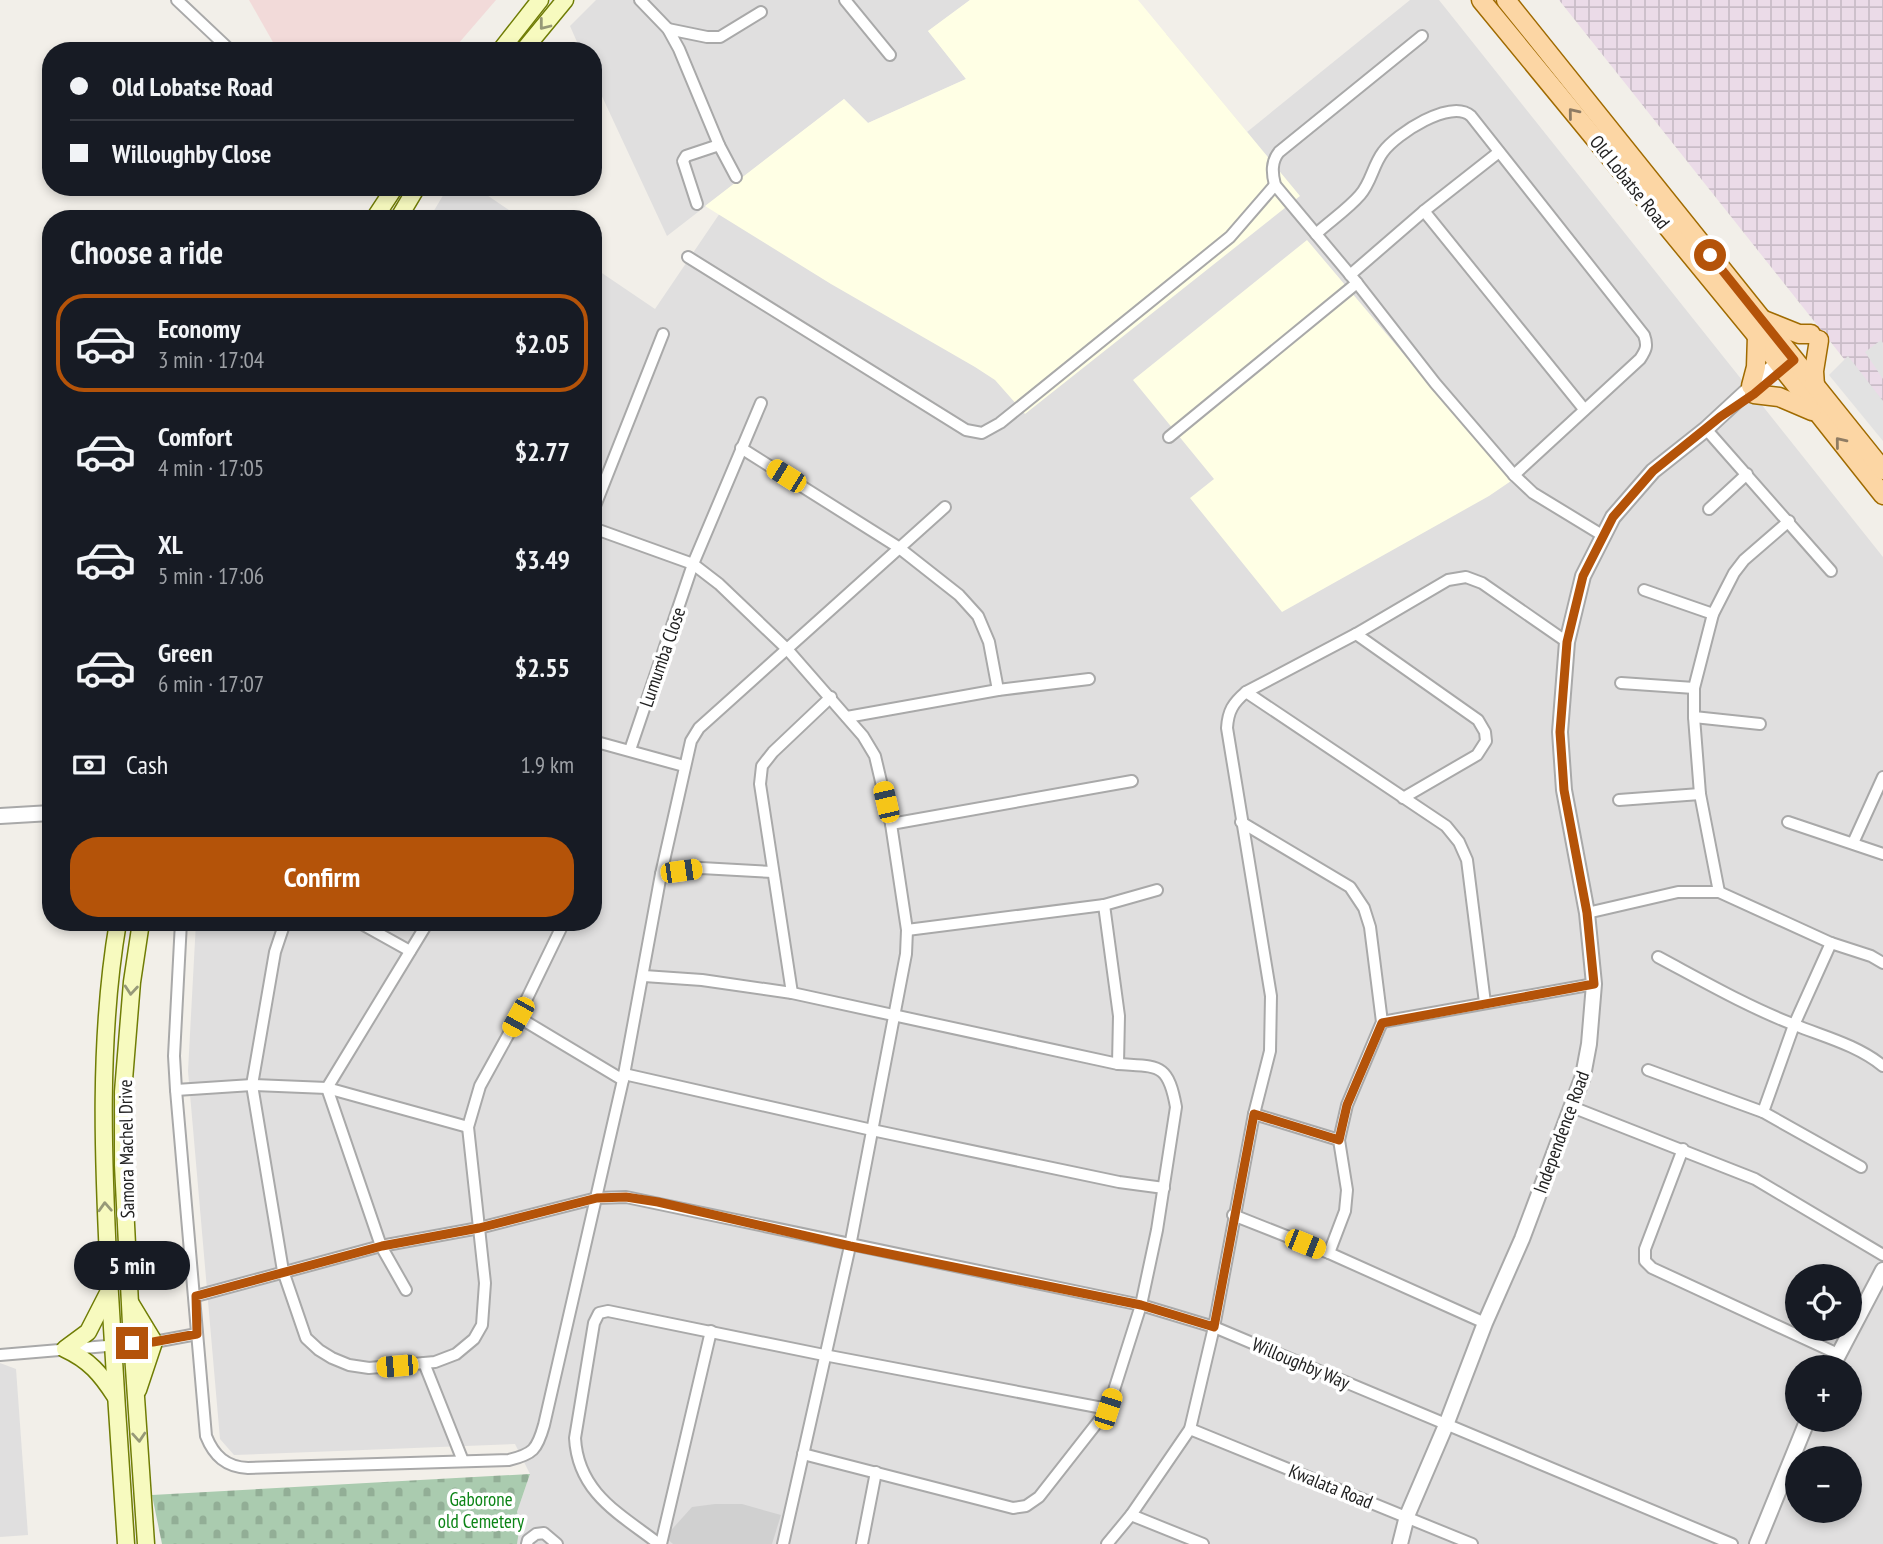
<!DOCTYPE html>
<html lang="en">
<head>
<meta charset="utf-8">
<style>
	body { margin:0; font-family:"PT Sans Narrow",sans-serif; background:#20242c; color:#f1f3f6; height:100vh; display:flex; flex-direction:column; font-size:26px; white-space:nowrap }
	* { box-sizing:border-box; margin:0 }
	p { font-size:23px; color:#9ea1a6 }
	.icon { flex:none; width:38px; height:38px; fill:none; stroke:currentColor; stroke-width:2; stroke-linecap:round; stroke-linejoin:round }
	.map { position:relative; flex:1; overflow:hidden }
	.panel { position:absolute; left:42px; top:210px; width:560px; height:721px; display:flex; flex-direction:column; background:#171b24; border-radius:28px; box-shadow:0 4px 10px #0003 }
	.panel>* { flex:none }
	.banner { position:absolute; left:42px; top:42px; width:560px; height:154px; border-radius:28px; box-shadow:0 4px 10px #0003; display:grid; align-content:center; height:154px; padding:0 28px; background:#171b24 }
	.tools { position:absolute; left:1785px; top:1264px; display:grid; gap:14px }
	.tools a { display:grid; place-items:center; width:77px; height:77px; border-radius:50%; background:#171b24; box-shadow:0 4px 10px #0003; font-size:35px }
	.end { position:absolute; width:32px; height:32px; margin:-16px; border:9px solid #b45309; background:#fff; box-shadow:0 0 0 4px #fff }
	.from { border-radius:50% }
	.bubble { position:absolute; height:49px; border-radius:24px; background:#171b24; box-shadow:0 4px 10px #0003; font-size:23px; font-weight:700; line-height:49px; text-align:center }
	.car { position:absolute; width:21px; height:42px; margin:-21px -10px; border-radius:9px; box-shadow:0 0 5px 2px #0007; background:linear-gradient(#f5c518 24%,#345 0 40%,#f5c518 0 76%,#345 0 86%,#f5c518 0) }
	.banner b { display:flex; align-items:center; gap:24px; height:66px; font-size:26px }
	.banner b+b { border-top:2px solid #363941 }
	.banner i { width:18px; height:18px; background:#f1f3f6 }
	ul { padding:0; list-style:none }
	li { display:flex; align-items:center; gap:21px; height:98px; margin:0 14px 10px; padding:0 14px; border:4px solid transparent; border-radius:28px }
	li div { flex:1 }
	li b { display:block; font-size:26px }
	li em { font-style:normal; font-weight:700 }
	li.selected { border-color:#b45309 }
	li>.icon { width:63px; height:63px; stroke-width:1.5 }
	h2 { padding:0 28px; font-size:32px; line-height:84px }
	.pay { display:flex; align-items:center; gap:18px; height:77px; padding:0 28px; font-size:26px }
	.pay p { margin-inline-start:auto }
	.primary-button { display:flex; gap:14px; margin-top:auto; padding:14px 28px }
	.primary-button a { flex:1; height:80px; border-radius:28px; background:#b45309; color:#fff; font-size:28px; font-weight:700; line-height:80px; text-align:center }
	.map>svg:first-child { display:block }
	.residential { fill:#e0dfdf; fill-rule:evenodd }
	.commercial { fill:#f2dad9 }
	.industrial { fill:url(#industrial-grid) }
	.education { fill:#ffffe5 }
	.religious { fill:#d0d0d0 }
	.cemetery { fill:url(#cemetery-stones) }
	.parking { fill:#e2e2e2 }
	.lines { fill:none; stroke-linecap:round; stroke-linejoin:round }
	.minor-casing { stroke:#a9a9a9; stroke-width:14 }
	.tertiary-casing { stroke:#a9a9a9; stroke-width:18 }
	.secondary-casing { stroke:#707d05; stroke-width:19 }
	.primary-casing { stroke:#a06b00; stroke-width:21 }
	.minor { stroke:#fff; stroke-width:10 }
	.tertiary { stroke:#fff; stroke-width:14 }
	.secondary { stroke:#f7fabf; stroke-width:16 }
	.primary { stroke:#fcd6a4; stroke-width:18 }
	.oneway { stroke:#979978 }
	.oneway2 { stroke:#8f7c63 }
	.route { stroke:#b45309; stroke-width:9 }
	.labels { text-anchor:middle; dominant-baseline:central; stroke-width:7; stroke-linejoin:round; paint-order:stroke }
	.street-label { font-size:19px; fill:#222; stroke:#fff }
	.park-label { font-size:19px; fill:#0c8416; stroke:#fff }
</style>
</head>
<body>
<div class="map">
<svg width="1883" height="1544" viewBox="0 0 1883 1544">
	<defs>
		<pattern id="industrial-grid" width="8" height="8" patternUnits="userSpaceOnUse" patternTransform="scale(1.75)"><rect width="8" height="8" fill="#ebdbe8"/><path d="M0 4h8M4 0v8" fill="none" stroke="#c9bcc7"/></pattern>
		<pattern id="cemetery-stones" width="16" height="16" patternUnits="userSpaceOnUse" patternTransform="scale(1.75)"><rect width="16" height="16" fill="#aacbaf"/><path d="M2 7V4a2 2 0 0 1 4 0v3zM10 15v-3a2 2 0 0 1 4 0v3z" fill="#92ae96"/></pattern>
	</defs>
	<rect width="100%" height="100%" fill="#f2efe9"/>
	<g class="residential">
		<polygon points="596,0 970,0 928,31 966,79 868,123 844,99 667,236 593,77 593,51 581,51 570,26"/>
		<path d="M1410 0H1439L1883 557V1544H513L517 1512 530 1474 515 1444 234 1455 220 1439 188 1071 196 922H593V267L655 309 720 213 832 284 1166 34 1247 132ZM1797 1276H1850V1328H1797ZM1797 1367H1850V1419H1797ZM1797 1458H1850V1510H1797Z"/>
		<polygon points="448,187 475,187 522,219 429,219"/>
		<polygon points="0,1363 16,1369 28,1535 0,1537"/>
	</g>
	<polygon class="commercial" points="249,0 496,0 452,51 278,51"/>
	<polygon class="industrial" points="1559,0 1883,0 1883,408"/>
	<g class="education">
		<polygon points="970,0 1138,0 1300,196 1025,414 995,380 975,367 831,284 705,206 844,99 868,123 966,79 928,31"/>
		<polygon points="1307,240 1511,481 1489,496 1282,612 1190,498 1214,479 1133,380"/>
	</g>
	<polygon class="religious" points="715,1504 742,1504 781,1515 772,1544 673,1544 665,1537 692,1507"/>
	<polygon class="cemetery" points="530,1474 517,1512 520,1524 517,1544 162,1544 152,1495"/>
	<g class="parking">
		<polygon points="1881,340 1883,343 1883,379 1865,352"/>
		<polygon points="1848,356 1883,401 1883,441 1829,375"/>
	</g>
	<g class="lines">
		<g class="minor-casing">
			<g id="minor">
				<polyline points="177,0 231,51"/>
				<polyline points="640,0 668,29 679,49 719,145"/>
				<polyline points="845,0 890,55"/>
				<polyline points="668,29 707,37 720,37 761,12"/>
				<path d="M1422 36 1279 152C1271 162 1272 173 1275 185L1357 283 1435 383 1514 475 1533 493 1602 535"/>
				<polyline points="697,204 683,161 686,156 719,145 736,177"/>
				<polyline points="1424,211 1584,409"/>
				<path d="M1316 234C1330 221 1348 209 1360 195 1371 183 1373 165 1383 152 1396 134 1451 98 1471 116L1644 335C1648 346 1646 350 1640 359L1514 475"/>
				<polyline points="688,257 966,430 982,433 1000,423 1230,237 1275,185"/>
				<polyline points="1350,275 1424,211 1499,152"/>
				<polyline points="1706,429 1831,571"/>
				<polyline points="1169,437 1357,283"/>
				<polyline points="741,448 898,547 959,595 978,616 989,642 998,690"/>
				<polyline points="1709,509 1747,474"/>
				<polyline points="593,511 663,334"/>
				<polyline points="593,528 693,564 719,584 787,649 863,736 875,756 891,824 907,930 906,954 850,1246 783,1544"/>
				<polyline points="1644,590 1713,614"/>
				<polyline points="1356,634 1478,720 1485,732 1486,741 1477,755 1403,798"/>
				<polyline points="1621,683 1694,688"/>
				<polyline points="1246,692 1446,826 1459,842 1467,860 1485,1003"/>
				<polyline points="847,717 998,690 1089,679"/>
				<polyline points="1694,717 1760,724"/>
				<polyline points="593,741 684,766"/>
				<polyline points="630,750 693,564 761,403"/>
				<polyline points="1619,800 1700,794"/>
				<polyline points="1241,822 1350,887 1364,908 1370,927 1382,1022 1347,1105 1339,1140 1347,1190 1345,1211 1329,1253"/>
				<polyline points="1788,822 1883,854"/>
				<polyline points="891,824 1132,781"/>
				<polyline points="1853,843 1883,777"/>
				<polyline points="661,874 701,868 773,872"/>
				<polyline points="1719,892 1700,794 1694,717 1694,688 1713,614 1734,573 1744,560 1789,521"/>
				<polyline points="1104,905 1119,1016 1118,1064"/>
				<polyline points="1587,913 1678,892 1719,892 1831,943 1871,956 1883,963"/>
				<path d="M181 922 174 1056 176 1090 206 1436C214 1456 226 1467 248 1468L509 1460C533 1454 537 1450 544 1425L623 1080 661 874 691 741 699 728 945 507"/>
				<polyline points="285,922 275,952 252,1085 283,1271 306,1338 319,1350 332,1358 349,1365 369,1368 435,1362 456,1354 474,1339 482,1325 485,1283 468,1127 480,1086 518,1017 564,922"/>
				<polyline points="358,922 410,951"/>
				<polyline points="907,930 1104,905 1157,890"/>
				<path d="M1658 957C1703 981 1748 1007 1795 1025 1825 1037 1857 1045 1883 1066"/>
				<path d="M644 976 702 980 792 993 1118 1064C1158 1067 1168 1062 1176 1107L1157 1230 1141 1305 1108 1409 1039 1497 1026 1506 1013 1508 803 1454"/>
				<polyline points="792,993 760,784 762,766 773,752 831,697"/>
				<polyline points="518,1017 623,1080"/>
				<polyline points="1382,1022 1594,984"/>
				<polyline points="1648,1070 1763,1112 1861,1167"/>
				<polyline points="624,1074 872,1130 1119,1182 1164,1188"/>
				<polyline points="176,1090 252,1085 327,1088 468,1127"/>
				<polyline points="1572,1107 1755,1179 1883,1255"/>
				<polyline points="1763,1112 1794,1025 1831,943"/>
				<polyline points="1254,1114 1339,1140"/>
				<polyline points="1683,1149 1645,1249 1645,1261 1652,1268 1838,1354"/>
				<polyline points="1233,1215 1329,1253 1485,1323"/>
				<polyline points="406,1290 381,1246 327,1088 428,922"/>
				<polyline points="196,1296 381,1246 479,1228 597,1198 626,1197 1141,1305 1214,1327 1732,1544"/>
				<polyline points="0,1355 154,1342 197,1334"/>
				<polyline points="424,1363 463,1461"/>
				<polyline points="1190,1429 1472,1544"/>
				<polyline points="1131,1515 1203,1544"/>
				<polyline points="527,1544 528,1540 536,1534 544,1533 557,1544"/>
				<path d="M659 1544C620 1514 578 1493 575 1438L594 1323 599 1313 608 1311 824 1355 1108 1409"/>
				<polyline points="661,1544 711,1331"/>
				<polyline points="862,1544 876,1472"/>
				<path d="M1107 1544 1131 1515 1190 1429 1214 1327 1254 1114 1270 1051 1271 996 1227 728C1228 711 1233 703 1246 692L1356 634 1448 580 1466 577 1482 583 1567 642"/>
			</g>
		</g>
		<g class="tertiary-casing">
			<g id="tertiary">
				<polyline points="0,816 51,813"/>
				<polyline points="1832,1367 1883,1270"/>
				<polyline points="1400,1544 1407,1516 1446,1425 1485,1323 1522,1239 1583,1076 1589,1044 1594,984 1587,913 1564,790 1560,732 1567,642 1583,576 1613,517 1653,471 1706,429 1785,356"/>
				<polyline points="1757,1544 1808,1419"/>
			</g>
		</g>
		<g class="secondary-casing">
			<g id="secondary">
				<polyline points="500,51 540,0"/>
				<polyline points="523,51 565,0"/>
				<polyline points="374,219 395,187"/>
				<polyline points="398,219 417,187"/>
				<path d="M118 922C98 1039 103 1160 109 1278 114 1367 120 1455 126 1544"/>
				<polyline points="141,922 132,982 123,1092 123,1165 131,1324 146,1544"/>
				<path d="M108 1293 88 1332 65 1349C89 1360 101 1374 115 1396"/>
				<polyline points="131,1304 154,1342 138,1390"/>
			</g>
		</g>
		<g class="primary-casing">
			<g id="primary">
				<polyline points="1481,0 1757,336 1883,495"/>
				<polyline points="1506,0 1883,470"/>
				<polyline points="1764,320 1799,334 1811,334"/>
				<polyline points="1751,386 1756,367 1757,336"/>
				<polyline points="1815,386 1814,371 1819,340"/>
				<polyline points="1754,394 1779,397 1812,411"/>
			</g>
		</g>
		<use href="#minor" class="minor"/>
		<use href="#tertiary" class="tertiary"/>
		<use href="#secondary" class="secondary"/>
		<use href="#primary" class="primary"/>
	</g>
	<defs><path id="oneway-chevron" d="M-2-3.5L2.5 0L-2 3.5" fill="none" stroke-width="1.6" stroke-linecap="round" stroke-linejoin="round" transform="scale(1.75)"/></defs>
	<g class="oneway">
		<use href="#oneway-chevron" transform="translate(544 25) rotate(128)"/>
		<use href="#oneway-chevron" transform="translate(131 990) rotate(95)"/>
		<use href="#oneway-chevron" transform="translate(105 1207) rotate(-93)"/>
		<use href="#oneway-chevron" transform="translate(139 1437) rotate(86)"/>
	</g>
	<g class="oneway2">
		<use href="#oneway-chevron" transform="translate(1573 113) rotate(-129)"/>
		<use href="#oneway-chevron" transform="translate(1840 442) rotate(-129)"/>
	</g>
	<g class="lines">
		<polyline class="route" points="132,1343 153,1342 197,1334 196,1296 382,1246 479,1228 597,1198 626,1197 658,1202 850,1246 1141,1305 1214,1327 1254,1114 1339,1140 1347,1105 1382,1023 1594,984 1587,913 1564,790 1560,732 1567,642 1583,576 1613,517 1653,471 1720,417 1754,394 1794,360 1710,255"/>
	</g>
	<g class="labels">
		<g class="street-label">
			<text transform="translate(1630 182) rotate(51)">Old Lobatse Road</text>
			<text transform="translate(662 657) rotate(-71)">Lumumba Close</text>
			<text transform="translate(1561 1132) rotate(-70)">Independence Road</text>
			<text transform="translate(126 1149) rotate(-91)">Samora Machel Drive</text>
			<text transform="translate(1301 1363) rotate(23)">Willoughby Way</text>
			<text transform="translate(1331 1486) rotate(22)">Kwalata Road</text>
		</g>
		<g class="park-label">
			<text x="481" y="1499">Gaborone<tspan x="481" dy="22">old Cemetery</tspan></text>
		</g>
	</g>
</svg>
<div class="tools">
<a><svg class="icon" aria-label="locate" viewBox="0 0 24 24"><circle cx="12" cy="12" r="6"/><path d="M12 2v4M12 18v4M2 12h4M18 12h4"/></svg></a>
<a>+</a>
<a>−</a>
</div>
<i class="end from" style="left:1710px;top:255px"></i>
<i class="end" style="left:132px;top:1343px"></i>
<div class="bubble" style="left:74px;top:1241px;width:116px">5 min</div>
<i class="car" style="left:786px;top:476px;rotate:302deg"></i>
<i class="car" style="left:886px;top:802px;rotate:347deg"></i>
<i class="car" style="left:681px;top:871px;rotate:82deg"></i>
<i class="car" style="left:518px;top:1017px;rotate:209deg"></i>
<i class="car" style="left:1305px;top:1244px;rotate:112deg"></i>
<i class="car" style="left:397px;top:1366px;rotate:265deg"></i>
<i class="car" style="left:1108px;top:1409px;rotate:18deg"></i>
<div class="banner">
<b><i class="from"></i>Old Lobatse Road</b>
<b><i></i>Willoughby Close</b>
</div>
<section class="panel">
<h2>Choose a ride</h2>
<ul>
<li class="selected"><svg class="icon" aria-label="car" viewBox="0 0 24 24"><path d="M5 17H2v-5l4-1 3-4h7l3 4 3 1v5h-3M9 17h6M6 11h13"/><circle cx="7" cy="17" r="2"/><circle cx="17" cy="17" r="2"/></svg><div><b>Economy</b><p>3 min · 17:04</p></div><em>$2.05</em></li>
<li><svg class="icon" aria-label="car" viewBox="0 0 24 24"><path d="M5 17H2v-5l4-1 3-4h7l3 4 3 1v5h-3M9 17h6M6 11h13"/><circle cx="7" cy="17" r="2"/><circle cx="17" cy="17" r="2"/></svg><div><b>Comfort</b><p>4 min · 17:05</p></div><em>$2.77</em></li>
<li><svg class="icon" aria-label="car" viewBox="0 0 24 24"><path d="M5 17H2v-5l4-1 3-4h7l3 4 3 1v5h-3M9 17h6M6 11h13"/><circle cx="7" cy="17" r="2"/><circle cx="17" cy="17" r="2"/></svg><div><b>XL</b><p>5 min · 17:06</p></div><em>$3.49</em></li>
<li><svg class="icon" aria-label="car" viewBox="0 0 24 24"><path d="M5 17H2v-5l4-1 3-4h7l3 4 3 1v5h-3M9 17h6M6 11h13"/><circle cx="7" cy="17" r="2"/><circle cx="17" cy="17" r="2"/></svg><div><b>Green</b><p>6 min · 17:07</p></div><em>$2.55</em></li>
</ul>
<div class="pay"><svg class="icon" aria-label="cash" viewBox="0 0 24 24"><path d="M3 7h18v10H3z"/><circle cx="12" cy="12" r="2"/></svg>Cash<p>1.9 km</p></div>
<div class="primary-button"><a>Confirm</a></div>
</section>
</div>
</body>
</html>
